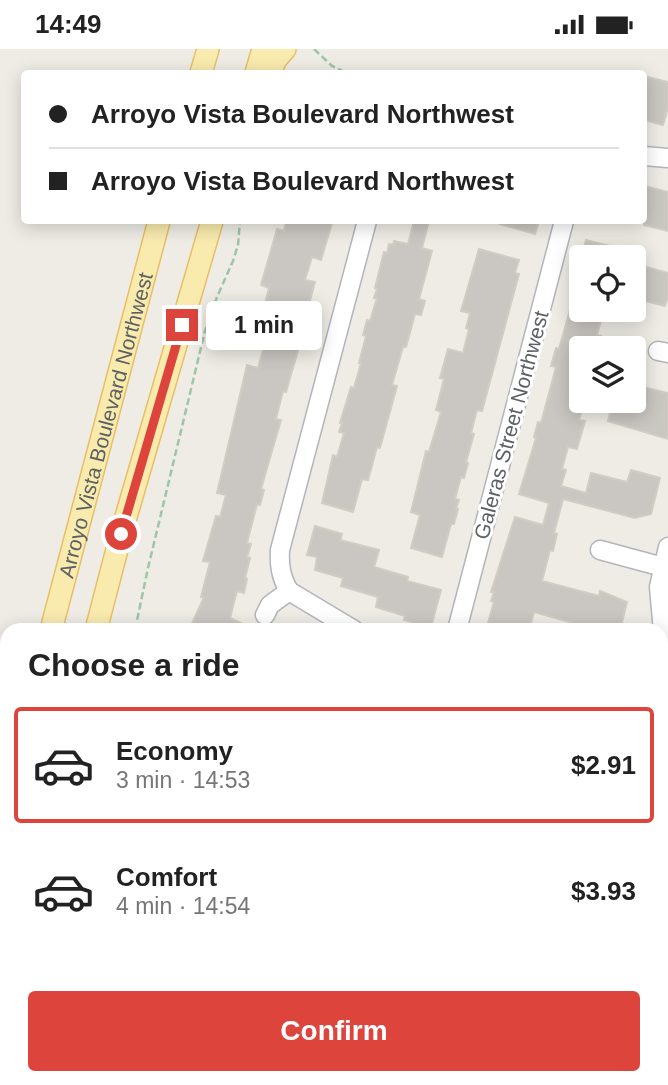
<!DOCTYPE html>
<html lang="en">
<head>
<meta charset="utf-8">
<style>
	body { margin:0; font-family:Arial,sans-serif; background:#f2f2f2; color:#222; height:100vh; display:flex; flex-direction:column; font-size:26px; white-space:nowrap }
	* { box-sizing:border-box; margin:0 }
	p { font-size:23px; color:#767676 }
	.icon { flex:none; width:38px; height:38px; fill:none; stroke:currentColor; stroke-width:2; stroke-linecap:round; stroke-linejoin:round }
	.map { position:relative; flex:1; overflow:hidden }
	.panel { position:absolute; left:0px; top:574px; width:668px; height:462px; display:flex; flex-direction:column; background:#fff; border-radius:21px 21px 0 0; box-shadow:0 4px 18px #0003 }
	.panel>* { flex:none }
	.guide { position:absolute; left:21px; top:21px; width:626px; height:154px; border-radius:7px; box-shadow:0 4px 18px #0003; display:grid; align-content:center; height:154px; padding:0 28px; background:#fff }
	.controls { position:absolute; left:569px; top:196px; display:grid; gap:14px }
	.controls a { display:grid; place-items:center; width:77px; height:77px; border-radius:7px; background:#fff; box-shadow:0 4px 18px #0003; font-size:35px }
	.end { position:absolute; width:32px; height:32px; margin:-16px; border:9px solid #dd443c; background:#fff; box-shadow:0 0 0 4px #fff }
	.from { border-radius:50% }
	.bubble { position:absolute; height:49px; border-radius:7px; background:#fff; box-shadow:0 4px 18px #0003; font-size:23px; font-weight:600; line-height:49px; text-align:center }
	.guide b { display:flex; align-items:center; gap:24px; height:66px; font-size:26px }
	.guide b+b { border-top:2px solid #e0e0e0 }
	.guide i { width:18px; height:18px; background:#222 }
	ul { padding:0; list-style:none }
	li { display:flex; align-items:center; gap:21px; height:116px; margin:0 14px 10px; padding:0 14px; border:4px solid transparent; border-radius:7px }
	li div { flex:1 }
	li b { display:block; font-size:26px }
	li em { font-style:normal; font-weight:600 }
	li.on { border-color:#dd443c }
	li>.icon { width:63px; height:63px; stroke-width:1.5 }
	h2 { padding:0 28px; font-size:32px; line-height:84px }
	.cta { display:flex; gap:14px; margin-top:auto; padding:14px 28px }
	.cta a { flex:1; height:80px; border-radius:7px; background:#dd443c; color:#fff; font-size:28px; font-weight:600; line-height:80px; text-align:center }
	.status { display:flex; justify-content:space-between; align-items:center; height:49px; padding:0 35px; background:#fff; direction:ltr }
	.status svg { height:19px; fill:currentColor }
	.map>svg:first-child { display:block }
	.green { fill:#c4e4c3 }
	.building { fill:#cac6c2; stroke:#d2cdc3; stroke-width:2 }
	.lines { fill:none; stroke-linecap:round; stroke-linejoin:round }
	.minor-casing { stroke:#b2b5b9; stroke-width:21 }
	.major-casing { stroke:#e7bf64; stroke-width:24 }
	.path { stroke:#9dc5a7; stroke-width:2.5; stroke-dasharray:7 3.5; stroke-linecap:butt }
	.minor { stroke:#fff; stroke-width:18 }
	.major { stroke:#f9ebae; stroke-width:21 }
	.route { stroke:#dd443c; stroke-width:9 }
	.labels { text-anchor:middle; dominant-baseline:central; stroke-width:6; stroke-linejoin:round; paint-order:stroke }
	.street-label { font-size:21px; fill:#5d6064; stroke:#fff }
</style>
</head>
<body>
<div class="status"><b>14:49</b><svg viewBox="0 0 49 12"><path d="M0 12V9h3v3zM5 12V6h3v6zM10 12V3h3v9zM15 12V0h3v12zM26 1h20v11H26zM47 4h2v5h-2z"/></svg></div>
<div class="map">
<svg width="668" height="1036" viewBox="0 0 668 1036">
	<rect width="100%" height="100%" fill="#eeece5"/>
	<polygon class="green" points="662,700 668,701 668,819 662,812"/>
	<g class="building">
		<polygon points="644,27 668,33 668,59 663,76 644,71"/>
		<polygon points="644,137 668,143 668,182 644,176"/>
		<polygon points="286,172 322,172 332,174 321,211 312,208 305,231 315,233 308,259 310,260 286,343 283,342 276,370 281,371 261,440 264,441 260,456 257,455 247,494 251,495 247,508 250,509 245,529 247,530 244,544 237,542 230,569 256,581 189,581 204,548 201,548 210,513 203,512 216,467 220,468 226,446 217,444 247,316 258,319 265,294 261,293 266,276 260,274 269,239 261,236 277,180 284,182"/>
		<polygon points="414,172 429,172 422,199 432,202 419,250 425,252 421,266 415,265 406,298 403,298 392,336 397,337 380,399 377,398 368,431 362,430 353,463 322,454 333,406 337,408 344,384 339,383 342,374 340,374 351,338 354,339 361,314 359,314 366,287 363,286 367,271 370,272 377,249 374,249 377,240 375,239 384,203 387,204 389,195 393,196 394,192 408,195"/>
		<polygon points="501,172 539,172 535,185 500,175"/>
		<polygon points="586,191 637,204 636,208 596,208 582,205"/>
		<polygon points="479,200 519,211 515,224 519,225 482,362 477,361 471,384 474,385 466,413 468,414 464,429 461,428 455,450 459,451 456,459 458,460 454,475 451,475 442,508 411,499 420,466 411,463 426,402 429,403 441,363 436,361 444,330 440,329 448,300 463,304 469,280 466,279 470,264 461,262"/>
		<polygon points="646,218 668,224 668,247 665,257 638,250"/>
		<polygon points="577,236 581,236 581,261 604,261 597,286 601,287 597,299 581,299 581,353 584,354 579,371 585,372 577,400 568,398 562,420 566,421 561,437 586,444 591,424 627,433 631,421 660,429 651,465 635,469 563,450 554,484 557,485 553,502 550,501 542,532 599,547 600,542 627,553 620,581 586,581 569,576 570,573 534,563 529,581 486,581 494,553 491,552 494,543 491,543 515,468 543,476 549,454 519,445 536,389 534,388 538,373 541,374 556,318 551,317 556,299 559,300"/>
		<polygon points="634,336 668,344 668,390 608,372 613,352 634,352"/>
		<polygon points="315,477 342,485 340,491 379,501 374,518 408,528 407,532 441,541 431,578 404,571 405,567 376,558 378,548 341,537 343,529 315,521 317,508 307,506"/>
	</g>
	<g class="lines">
		<g class="minor-casing">
			<g id="minor">
				<polyline points="644,107 668,109"/>
				<polyline points="658,302 668,304"/>
				<polyline points="600,501 663,518"/>
				<polyline points="289,542 354,581"/>
				<path d="M265 566 270 556 289 542C281 528 279 517 280 501L367 172"/>
				<polyline points="457,581 564,172"/>
				<polyline points="662,633 664,594 659,538 668,498"/>
				<polyline points="662,839 668,848"/>
				<polyline points="662,874 668,868"/>
				<polyline points="276,1029 281,1036"/>
				<polyline points="556,1036 556,1029"/>
			</g>
		</g>
		<g class="major-casing">
			<g id="major">
				<polyline points="201,24 208,0"/>
				<polyline points="256,24 263,0"/>
				<polyline points="270,24 276,10 285,0"/>
				<path id="s1" d="M51 581 159 172"/>
				<polyline points="96,581 121,485 212,172"/>
				<polyline points="0,779 7,752"/>
				<polyline points="0,936 7,911"/>
			</g>
		</g>
		<g class="path">
			<polyline points="314,0 332,17 347,24"/>
			<polyline points="135,581 148,519 205,282 217,248 233,212 238,196 240,172"/>
			<polyline points="60,1029 62,1036"/>
		</g>
		<use href="#minor" class="minor"/>
		<use href="#major" class="major"/>
	</g>
	<g class="lines">
		<polyline class="route" points="121,485 182,276"/>
	</g>
	<g class="labels">
		<g class="street-label">
			<text stroke="none"><textPath href="#s1" startOffset="212">Arroyo Vista Boulevard Northwest</textPath></text>
			<text transform="translate(511 376) rotate(-75)">Galeras Street Northwest</text>
		</g>
	</g>
</svg>
<div class="controls">
<a><svg class="icon" aria-label="locate" viewBox="0 0 24 24"><circle cx="12" cy="12" r="6"/><path d="M12 2v4M12 18v4M2 12h4M18 12h4"/></svg></a>
<a><svg class="icon" aria-label="layers" viewBox="0 0 24 24"><path d="M12 4l9 5-9 5-9-5zM3 14l9 5 9-5"/></svg></a>
</div>
<i class="end from" style="left:121px;top:485px"></i>
<i class="end" style="left:182px;top:276px"></i>
<div class="bubble" style="left:206px;top:252px;width:116px">1 min</div>
<div class="guide">
<b><i class="from"></i>Arroyo Vista Boulevard Northwest</b>
<b><i></i>Arroyo Vista Boulevard Northwest</b>
</div>
<section class="panel">
<h2>Choose a ride</h2>
<ul>
<li class="on"><svg class="icon" aria-label="car" viewBox="0 0 24 24"><path d="M5 17H2v-5l4-1 3-4h7l3 4 3 1v5h-3M9 17h6M6 11h13"/><circle cx="7" cy="17" r="2"/><circle cx="17" cy="17" r="2"/></svg><div><b>Economy</b><p>3 min · 14:53</p></div><em>$2.91</em></li>
<li><svg class="icon" aria-label="car" viewBox="0 0 24 24"><path d="M5 17H2v-5l4-1 3-4h7l3 4 3 1v5h-3M9 17h6M6 11h13"/><circle cx="7" cy="17" r="2"/><circle cx="17" cy="17" r="2"/></svg><div><b>Comfort</b><p>4 min · 14:54</p></div><em>$3.93</em></li>
</ul>
<div class="cta"><a>Confirm</a></div>
</section>
</div>
</body>
</html>
